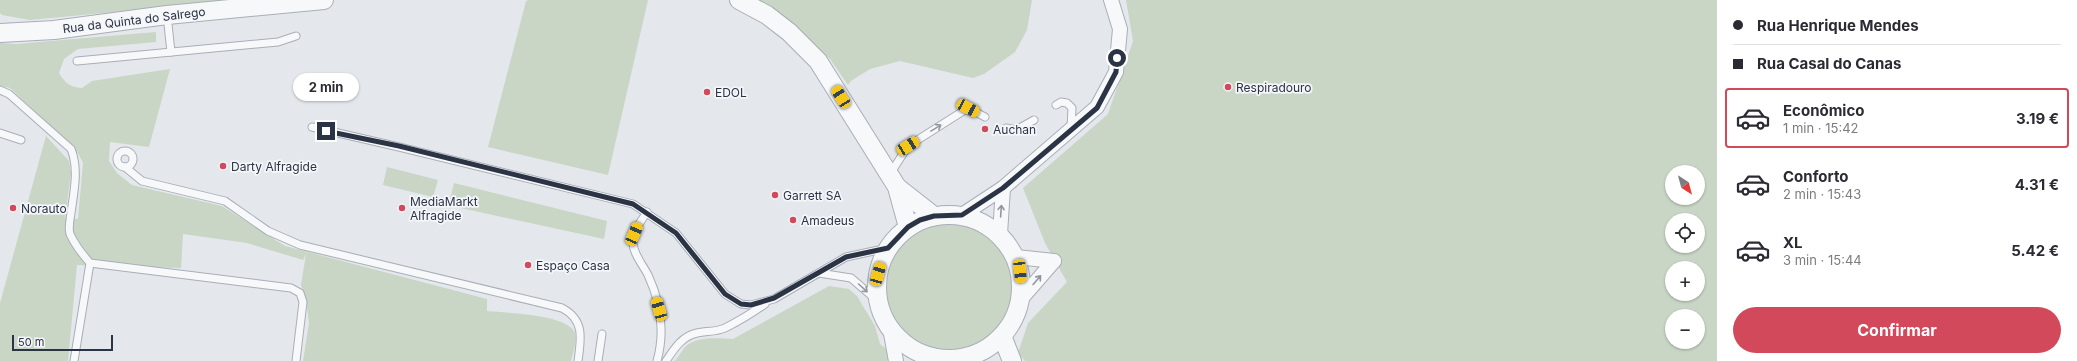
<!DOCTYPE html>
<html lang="pt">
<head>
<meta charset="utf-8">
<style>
	body { margin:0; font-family:Inter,sans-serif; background:#f7f7f7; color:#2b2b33; height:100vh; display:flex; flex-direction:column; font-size:15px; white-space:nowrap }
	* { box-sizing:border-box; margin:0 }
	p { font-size:13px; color:#7c7c81 }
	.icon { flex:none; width:22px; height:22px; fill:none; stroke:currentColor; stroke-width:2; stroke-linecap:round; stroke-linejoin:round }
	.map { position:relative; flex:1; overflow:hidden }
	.details { display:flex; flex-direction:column; background:#fff; width:360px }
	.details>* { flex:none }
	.banner { display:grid; align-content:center; height:88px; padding:0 16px; background:#fff }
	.needle { width:26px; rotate:144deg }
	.fabs { position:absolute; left:1665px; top:165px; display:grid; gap:8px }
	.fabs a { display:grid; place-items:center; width:40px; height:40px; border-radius:50%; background:#fff; box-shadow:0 1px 3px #0004; font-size:20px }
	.scale { position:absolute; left:12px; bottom:10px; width:101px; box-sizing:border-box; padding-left:4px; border:2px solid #2b3445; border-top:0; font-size:11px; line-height:14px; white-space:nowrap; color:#2b3445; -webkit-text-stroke:3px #f4f6f9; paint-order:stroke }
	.end { position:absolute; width:18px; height:18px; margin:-9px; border:5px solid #2b3445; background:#fff; box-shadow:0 0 0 2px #fff }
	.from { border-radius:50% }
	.bubble { position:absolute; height:28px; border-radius:14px; background:#fff; box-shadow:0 1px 3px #0004; font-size:13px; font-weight:700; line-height:28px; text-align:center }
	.car { position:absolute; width:12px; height:24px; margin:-12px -6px; border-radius:5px; box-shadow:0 0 3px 1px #0007; background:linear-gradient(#f5c518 24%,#345 0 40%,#f5c518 0 76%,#345 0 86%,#f5c518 0) }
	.banner b { display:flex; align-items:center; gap:14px; height:38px; font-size:15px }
	.banner b+b { border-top:1px solid #e1e1e2 }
	.banner i { width:10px; height:10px; background:#2b2b33 }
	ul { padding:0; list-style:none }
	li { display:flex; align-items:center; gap:12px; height:60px; margin:0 8px 6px; padding:0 8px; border:2px solid transparent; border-radius:4px }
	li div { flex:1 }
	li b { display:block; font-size:15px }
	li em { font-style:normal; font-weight:700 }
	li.selected { border-color:#d1495b }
	li>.icon { width:36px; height:36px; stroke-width:1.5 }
	.primary-button { display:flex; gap:8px; margin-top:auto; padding:8px 16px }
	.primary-button a { flex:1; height:46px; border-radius:24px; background:#d1495b; color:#fff; font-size:16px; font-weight:700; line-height:46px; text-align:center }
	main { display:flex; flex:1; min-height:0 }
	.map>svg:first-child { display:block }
	.green { fill:#c9d6c5; fill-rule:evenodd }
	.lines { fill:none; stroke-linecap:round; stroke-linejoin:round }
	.service-casing { stroke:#a9aeb7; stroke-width:9 }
	.minor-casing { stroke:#a9aeb7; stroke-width:16 }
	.tertiary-casing { stroke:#a9aeb7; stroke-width:20 }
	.service { stroke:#f7f8fa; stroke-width:7 }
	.minor { stroke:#f7f8fa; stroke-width:14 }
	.tertiary { stroke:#f7f8fa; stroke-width:18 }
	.oneway { stroke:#9196a0 }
	.route { stroke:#2b3445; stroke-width:5 }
	.poi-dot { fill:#d1495b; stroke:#f4f6f9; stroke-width:1.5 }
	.labels { text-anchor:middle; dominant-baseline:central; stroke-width:3.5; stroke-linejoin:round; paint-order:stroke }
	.street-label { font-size:12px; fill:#2b3445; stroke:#f4f6f9 }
	.poi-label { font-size:12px; fill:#2b3445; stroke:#f4f6f9; text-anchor:start }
</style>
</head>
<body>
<main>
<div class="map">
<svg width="1717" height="361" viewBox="0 0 1717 361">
	<rect width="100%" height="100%" fill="#e4e7ec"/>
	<g class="green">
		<polygon points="0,0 239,0 30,20 2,15 0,13"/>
		<polygon points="529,0 648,0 608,175 488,147 526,1"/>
		<polygon points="758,0 1032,0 1027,30 1015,52 984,74 973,78 900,61 870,69 851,81 848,85 830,59"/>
		<path d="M1126 0H1717V361H1025L1018 353 1028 323 1067 282 1045 243 1023 188 1108 114 1133 41ZM1672 172H1698V198H1672ZM1672 220H1698V246H1672ZM1672 268H1698V294H1672ZM1672 316H1698V342H1672Z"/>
		<path d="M156 32V42L78 49 64 59 59 73C65 83 70 87 82 88L92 81 170 69 149 147 110 142 109 161 117 173 132 185 222 206 285 246 487 299V311C506 313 568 314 575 333 577 340 573 354 571 361H303L309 323 306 299 301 285 306 254 303 260 247 243 183 234 181 268 77 265 68 361H0V303L46 136 69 161 71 173 65 218 78 219 83 163 79 155 74 148 10 88 0 86V43L16 44Z"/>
		<polygon points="387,167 438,180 433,197 383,185"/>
		<polygon points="454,183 607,221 604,239 456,207 458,202 450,199"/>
		<circle cx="949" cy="287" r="65"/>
		<path d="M829 286 849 289 857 296 875 326 880 344 902 361H675C679 356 682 350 686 346 697 336 720 338 733 339Z"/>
	</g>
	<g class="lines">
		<g class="service-casing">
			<g id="service">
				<polyline points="167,15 171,52"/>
				<polyline points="77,61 278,42 296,36"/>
				<path d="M0 90 9 94 71 149C79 169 74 191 71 213 70 220 68 228 70 234 75 245 82 254 90 263L291 288 300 293 303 302 296 361"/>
				<polyline points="1056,105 1061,102 1067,103 1072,108 1071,128"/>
				<polyline points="312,127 399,147 633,204 676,233 725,294 741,304 751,305 774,299 846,257 888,248"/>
				<polyline points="1006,128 1016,130 1034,120"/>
				<polyline points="0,133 21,140"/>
				<circle cx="125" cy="159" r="8"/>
				<path d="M125 167 142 181 225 201 268 231 300 245 562 308C585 320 581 339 578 361"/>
				<polyline points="890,174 908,146 968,108 985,117"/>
				<path d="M647 212C641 221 634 230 633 242 633 254 643 265 648 275 661 303 665 332 657 361"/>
				<polyline points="819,273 851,278 879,302"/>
				<polyline points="74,361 90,263"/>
				<polyline points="598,361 602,334"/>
				<path d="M666 361C674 349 682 336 697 333 706 331 716 332 725 328 739 321 752 313 765 304"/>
			</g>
		</g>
		<g class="minor-casing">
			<g id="minor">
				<polyline points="962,215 1003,188 1097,107 1116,72 1120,29 1111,0"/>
				<polyline points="1000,234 1003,188"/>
				<polyline points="1016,257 1054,261"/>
				<polyline points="1021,299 1054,261"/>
				<polyline points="890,328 896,361"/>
			</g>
		</g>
		<g class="tertiary-casing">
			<g id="tertiary">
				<polyline points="739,0 767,15 789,32 818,61 897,187 908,227"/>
				<polyline points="0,33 54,30 167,15 324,0"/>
				<polyline points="897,187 934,216"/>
				<circle cx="949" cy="287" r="72"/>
				<polyline points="1002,336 1012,361"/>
			</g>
		</g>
		<use href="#service" class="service"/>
		<use href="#minor" class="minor"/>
		<use href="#tertiary" class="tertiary"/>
	</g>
	<defs><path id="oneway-shaft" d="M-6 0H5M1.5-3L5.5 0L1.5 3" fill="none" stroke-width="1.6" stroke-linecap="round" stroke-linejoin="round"/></defs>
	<g class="oneway">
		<use href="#oneway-shaft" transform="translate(936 128) rotate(-31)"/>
		<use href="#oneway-shaft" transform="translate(1001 211) rotate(-86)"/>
		<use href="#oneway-shaft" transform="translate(1037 280) rotate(-49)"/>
		<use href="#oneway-shaft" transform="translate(863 288) rotate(42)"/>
	</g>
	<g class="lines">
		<polyline class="route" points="326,131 399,146 633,204 676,233 725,294 741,304 751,305 774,298 846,257 888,248 908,227 920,220 934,216 962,215 1003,188 1097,108 1116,72 1117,58"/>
	</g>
	<g class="poi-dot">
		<circle cx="1228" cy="87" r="4"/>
		<circle cx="707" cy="92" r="4"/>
		<circle cx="985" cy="129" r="4"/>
		<circle cx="223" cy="166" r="4"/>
		<circle cx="775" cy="195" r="4"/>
		<circle cx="13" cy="208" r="4"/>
		<circle cx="402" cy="208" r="4"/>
		<circle cx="793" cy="220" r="4"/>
		<circle cx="528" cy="265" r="4"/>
	</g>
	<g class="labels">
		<g class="street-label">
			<text transform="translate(134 20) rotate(-7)">Rua da Quinta do Salrego</text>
		</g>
		<g class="poi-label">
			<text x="1236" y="87">Respiradouro</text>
			<text x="715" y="92">EDOL</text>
			<text x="993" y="129">Auchan</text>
			<text x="231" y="166">Darty Alfragide</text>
			<text x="783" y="195">Garrett SA</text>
			<text x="410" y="201">MediaMarkt<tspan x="410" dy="14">Alfragide</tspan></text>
			<text x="21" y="208">Norauto</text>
			<text x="801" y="220">Amadeus</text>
			<text x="536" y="265">Espaço Casa</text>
		</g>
	</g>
</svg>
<div class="fabs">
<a><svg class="needle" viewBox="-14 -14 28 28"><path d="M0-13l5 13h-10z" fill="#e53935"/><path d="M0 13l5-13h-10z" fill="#7c7c81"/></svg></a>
<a><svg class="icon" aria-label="locate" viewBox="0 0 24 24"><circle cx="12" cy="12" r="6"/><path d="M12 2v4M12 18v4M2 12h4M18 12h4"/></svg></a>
<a>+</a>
<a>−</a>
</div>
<div class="scale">50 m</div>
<i class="end from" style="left:1117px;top:58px"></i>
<i class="end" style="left:326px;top:131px"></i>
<div class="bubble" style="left:293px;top:73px;width:66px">2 min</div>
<i class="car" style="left:841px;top:97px;rotate:328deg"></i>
<i class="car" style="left:968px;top:108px;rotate:118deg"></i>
<i class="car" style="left:908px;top:146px;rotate:58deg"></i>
<i class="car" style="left:634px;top:234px;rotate:23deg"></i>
<i class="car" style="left:1020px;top:271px;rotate:174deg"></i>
<i class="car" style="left:878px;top:274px;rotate:16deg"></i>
<i class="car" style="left:659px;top:309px;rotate:344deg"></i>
</div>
<section class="details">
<div class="banner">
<b><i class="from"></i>Rua Henrique Mendes</b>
<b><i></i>Rua Casal do Canas</b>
</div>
<ul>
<li class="selected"><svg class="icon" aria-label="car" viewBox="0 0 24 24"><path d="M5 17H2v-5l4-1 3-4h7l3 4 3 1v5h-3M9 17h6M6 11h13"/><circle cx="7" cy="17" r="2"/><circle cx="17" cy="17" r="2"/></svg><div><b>Econômico</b><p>1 min · 15:42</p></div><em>3.19 €</em></li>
<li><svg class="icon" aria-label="car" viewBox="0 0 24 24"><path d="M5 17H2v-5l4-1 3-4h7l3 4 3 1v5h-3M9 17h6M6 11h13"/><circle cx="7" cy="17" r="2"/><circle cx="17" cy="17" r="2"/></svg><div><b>Conforto</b><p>2 min · 15:43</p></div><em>4.31 €</em></li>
<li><svg class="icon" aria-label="car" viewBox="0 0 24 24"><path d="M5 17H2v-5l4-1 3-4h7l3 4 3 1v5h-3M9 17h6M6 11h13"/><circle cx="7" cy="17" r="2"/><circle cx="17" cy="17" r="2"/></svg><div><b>XL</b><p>3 min · 15:44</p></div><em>5.42 €</em></li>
</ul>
<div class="primary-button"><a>Confirmar</a></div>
</section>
</main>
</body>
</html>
